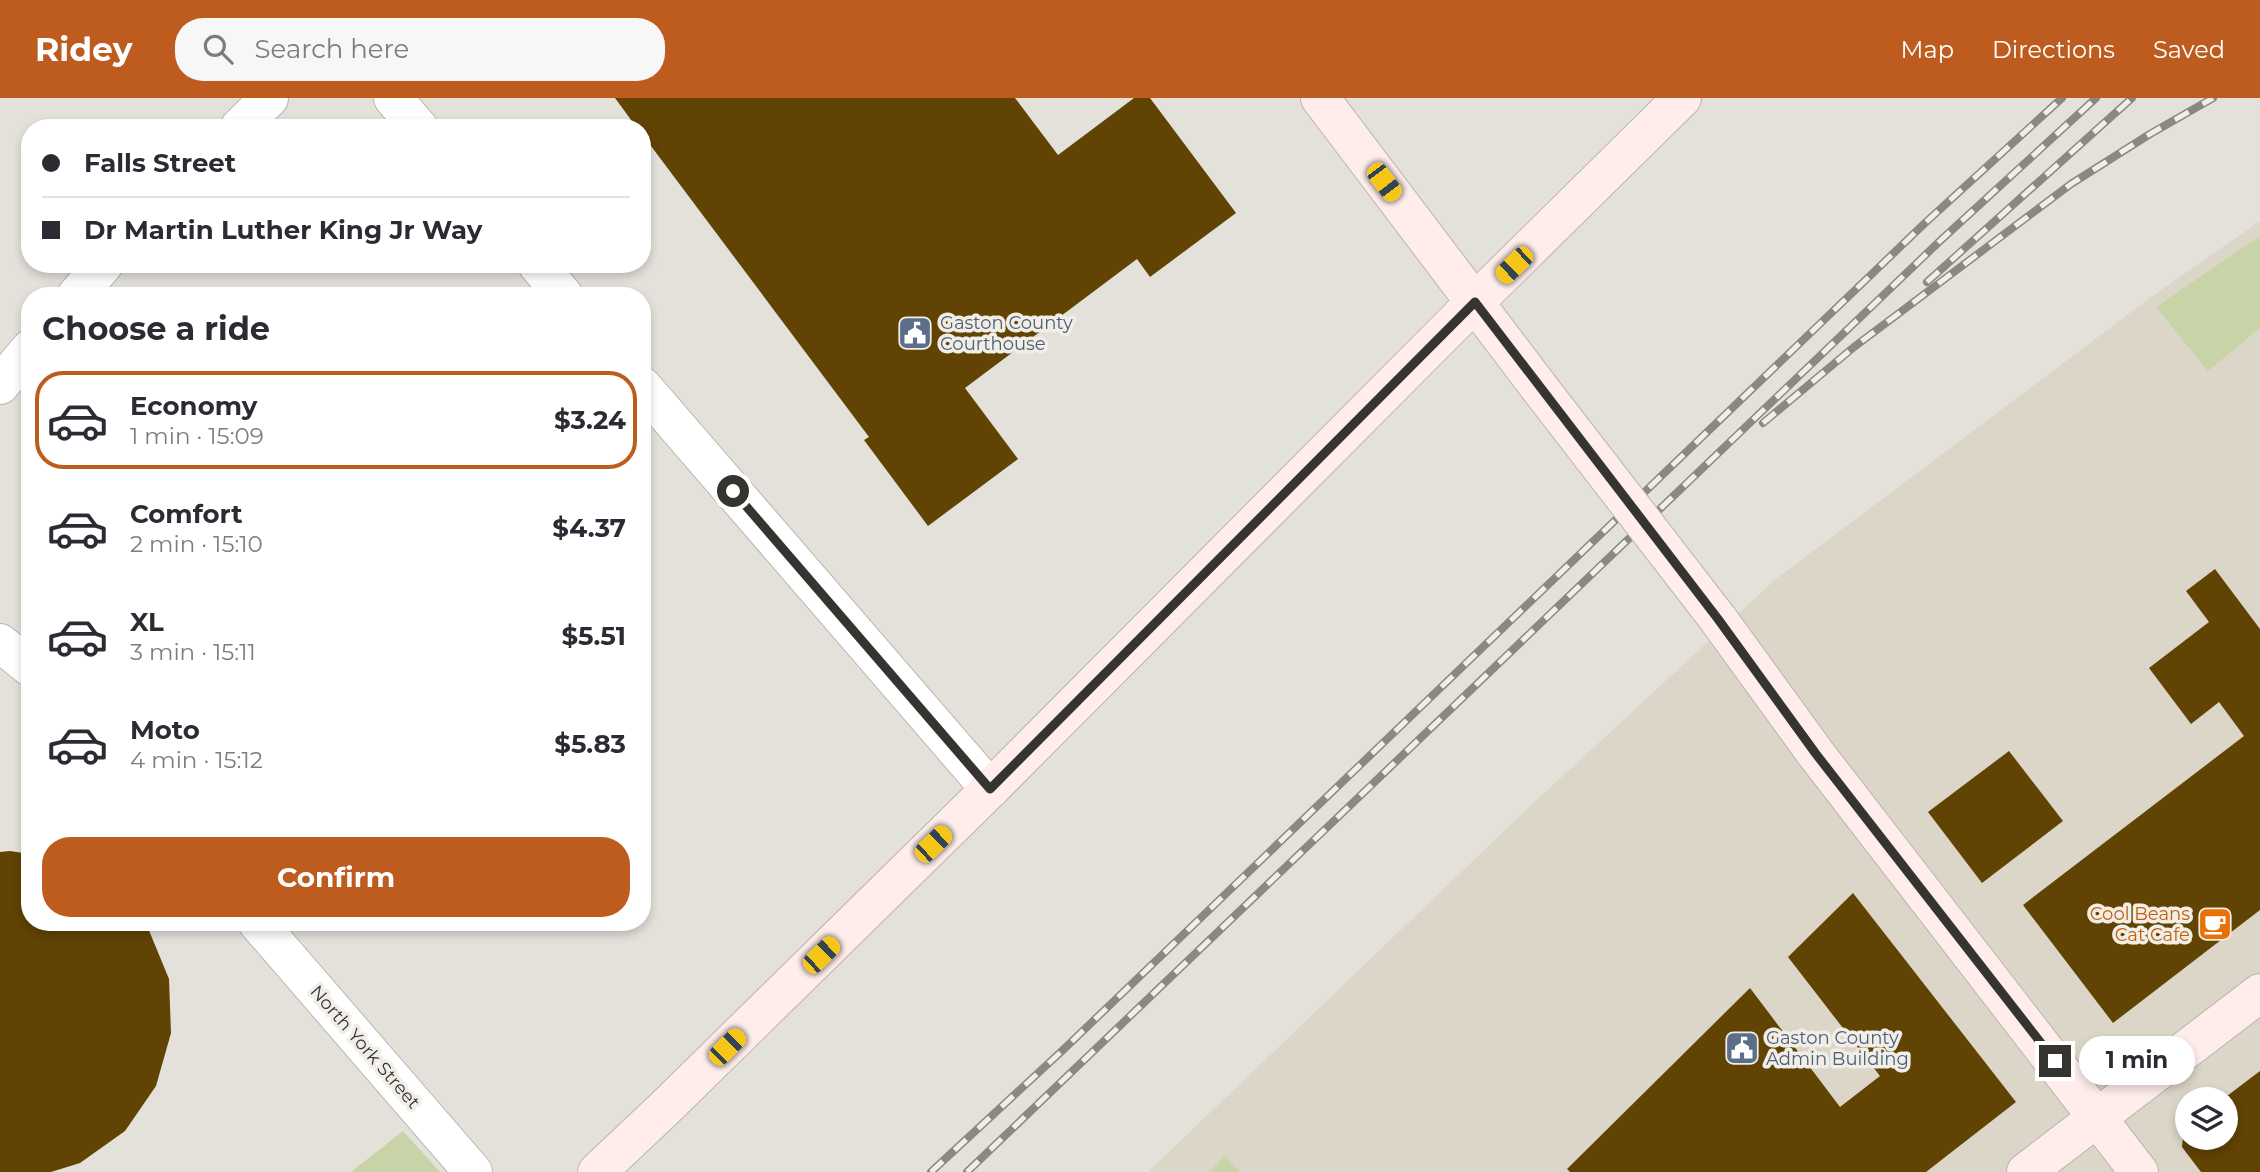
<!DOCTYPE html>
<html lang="en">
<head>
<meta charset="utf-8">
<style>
	body { margin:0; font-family:Montserrat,sans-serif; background:#f7f7f7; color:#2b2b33; height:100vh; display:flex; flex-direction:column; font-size:26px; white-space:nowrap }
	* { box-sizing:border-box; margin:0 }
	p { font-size:23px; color:#7c7c81 }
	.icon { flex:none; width:38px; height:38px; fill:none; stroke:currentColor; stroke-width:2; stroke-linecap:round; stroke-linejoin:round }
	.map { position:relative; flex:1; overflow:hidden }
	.drawer { position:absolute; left:21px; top:189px; width:630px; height:644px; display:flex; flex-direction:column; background:#fff; border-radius:28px; box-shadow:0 4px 10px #0003 }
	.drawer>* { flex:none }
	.guide { position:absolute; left:21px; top:21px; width:630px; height:154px; border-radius:28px; box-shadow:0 4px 10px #0003; display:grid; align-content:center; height:154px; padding:0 21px; background:#fff }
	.tools { position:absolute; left:2175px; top:989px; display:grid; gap:14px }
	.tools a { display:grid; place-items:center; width:63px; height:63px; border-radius:50%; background:#fff; box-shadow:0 4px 10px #0003; font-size:35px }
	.end { position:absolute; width:32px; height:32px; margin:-16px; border:9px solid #353431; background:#fff; box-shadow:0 0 0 4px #fff }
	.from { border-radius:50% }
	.bubble { position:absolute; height:49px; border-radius:24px; background:#fff; box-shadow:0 4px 10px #0003; font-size:23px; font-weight:700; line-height:49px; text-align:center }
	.car { position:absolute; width:21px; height:42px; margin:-21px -10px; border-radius:9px; box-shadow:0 0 5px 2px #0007; background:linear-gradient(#f5c518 24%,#345 0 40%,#f5c518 0 76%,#345 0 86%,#f5c518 0) }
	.guide b { display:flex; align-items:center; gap:24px; height:66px; font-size:26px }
	.guide b+b { border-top:2px solid #e1e1e2 }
	.guide i { width:18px; height:18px; background:#2b2b33 }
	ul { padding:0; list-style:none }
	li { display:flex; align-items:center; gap:21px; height:98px; margin:0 14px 10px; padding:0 7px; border:4px solid transparent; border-radius:28px }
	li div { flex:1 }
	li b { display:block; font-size:26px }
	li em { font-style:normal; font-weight:700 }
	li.on { border-color:#be5c1f }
	li>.icon { width:63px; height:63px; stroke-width:1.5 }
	h2 { padding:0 21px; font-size:32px; line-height:84px }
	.primary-button { display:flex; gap:14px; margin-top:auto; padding:14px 21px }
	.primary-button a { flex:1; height:80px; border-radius:28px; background:#be5c1f; color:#fff; font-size:28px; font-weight:700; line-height:80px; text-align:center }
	header { display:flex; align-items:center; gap:42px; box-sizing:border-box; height:98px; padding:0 35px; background:#be5c1f; color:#fff }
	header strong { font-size:33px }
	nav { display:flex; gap:38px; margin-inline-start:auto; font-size:24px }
	.search { width:490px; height:63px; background:#f7f7f7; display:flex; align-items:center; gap:18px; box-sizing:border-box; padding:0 24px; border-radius:28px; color:#7c7c81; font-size:26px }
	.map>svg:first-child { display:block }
	.built { fill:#dbd6c8; fill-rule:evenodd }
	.green { fill:#c8d4a7 }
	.building { fill:#614304 }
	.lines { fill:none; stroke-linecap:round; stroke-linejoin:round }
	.street-casing { stroke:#b9b6b0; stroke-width:40 }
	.secondary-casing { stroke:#b9b6b0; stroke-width:40 }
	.street { stroke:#fff; stroke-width:38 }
	.secondary { stroke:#feedea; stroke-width:38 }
	.rail-casing { stroke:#898883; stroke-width:8 }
	.rail { stroke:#f1eee7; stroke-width:5; stroke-dasharray:16; stroke-linecap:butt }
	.secondary-bridge-casing { stroke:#b9b6b0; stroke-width:40; stroke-linecap:butt }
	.secondary-bridge { stroke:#feedea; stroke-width:38 }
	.route { stroke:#353431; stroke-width:9 }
	.labels { text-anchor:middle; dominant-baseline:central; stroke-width:7; stroke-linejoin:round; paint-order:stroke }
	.service-label { font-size:18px; fill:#4e5e75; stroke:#f1eee7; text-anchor:start }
	.food-label { font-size:18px; fill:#c56008; stroke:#f1eee7; text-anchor:end }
	.street-label { font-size:18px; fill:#353431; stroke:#f1eee7 }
</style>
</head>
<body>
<header>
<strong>Ridey</strong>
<div class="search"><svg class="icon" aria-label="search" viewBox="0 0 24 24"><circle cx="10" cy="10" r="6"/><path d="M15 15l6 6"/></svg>Search here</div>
<nav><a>Map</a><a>Directions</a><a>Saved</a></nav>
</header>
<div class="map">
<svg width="2260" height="1074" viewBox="0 0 2260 1074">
	<rect width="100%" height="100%" fill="#e3e1da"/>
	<path class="built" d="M2260 123V1074H1148L1527 711 1776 481 2151 199ZM2188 1001H2226V1040H2188Z"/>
	<g class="green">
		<polygon points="2260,138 2260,230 2208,273 2156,209"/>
		<polygon points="403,1033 440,1074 351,1074"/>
		<polygon points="1225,1058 1240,1074 1209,1074"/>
	</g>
	<g class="building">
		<polygon points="615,0 1015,0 1058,57 1134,0 1150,0 1236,115 1150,179 1137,161 965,290 1018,361 928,428 864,342 869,339 642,36 642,30 637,30"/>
		<polygon points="2215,471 2260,531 2260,812 2113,925 2023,807 2244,638 2219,604 2191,626 2149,570 2209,524 2186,493"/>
		<polygon points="2009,653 2063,723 1982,785 1928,714"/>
		<polygon points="10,753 30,756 30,824 143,824 148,830 169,881 171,935 156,988 125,1033 80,1065 51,1074 0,1074 0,754"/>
		<polygon points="1853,795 2016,1004 1926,1074 1570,1074 1567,1071 1750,890 1840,1009 1880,978 1788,859"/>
		<polygon points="2260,973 2260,1074 2201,1074 2182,1049 2184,1031 2188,1028 2188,1040 2226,1040 2226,1001 2223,1001"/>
	</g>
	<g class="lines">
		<g class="street-casing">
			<g id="street">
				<polyline points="393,0 419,30"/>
				<polyline points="239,30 269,0"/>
				<polyline points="537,166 564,198"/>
				<polyline points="76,198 104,166"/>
				<polyline points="0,287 30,251"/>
				<polyline points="642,288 990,691"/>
				<polyline points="0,545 30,569"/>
				<polyline points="257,824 473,1074"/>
			</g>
		</g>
		<g class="secondary-casing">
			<g id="secondary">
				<polyline points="1320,0 1538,288"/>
				<polyline points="1718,521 1816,656 2139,1074"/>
				<polyline points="597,1074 665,1010 990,691 1475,204 1682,0"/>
				<polyline points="2026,1074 2260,895"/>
			</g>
		</g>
		<use href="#street" class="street"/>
		<use href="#secondary" class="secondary"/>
		<g class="rail-casing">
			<g id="rail">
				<polyline points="1927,184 2132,0"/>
				<polyline points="1763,325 1854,249 2071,86 2150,36 2213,0"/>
				<polyline points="931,1074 1064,951 1925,125 2062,0"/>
				<polyline points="967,1074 1941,142 2096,0"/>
			</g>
		</g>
		<use href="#rail" class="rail"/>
		<g class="secondary-bridge-casing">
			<polyline id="secondary-bridge" points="1538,288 1718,521"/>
		</g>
		<use href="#secondary-bridge" class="secondary-bridge"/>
	</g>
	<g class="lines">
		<polyline class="route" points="733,393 990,691 1475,204 1718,521 1816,656 2055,963"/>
	</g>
	<defs>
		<g id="civic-square" transform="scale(1.75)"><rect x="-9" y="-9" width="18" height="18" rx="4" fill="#5c6f8a" stroke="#f1eee7"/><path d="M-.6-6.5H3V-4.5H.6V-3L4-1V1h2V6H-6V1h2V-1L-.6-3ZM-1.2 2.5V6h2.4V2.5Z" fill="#fff"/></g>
		<g id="cafe-square" transform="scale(1.75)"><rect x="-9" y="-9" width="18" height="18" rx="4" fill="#e8710a" stroke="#f1eee7"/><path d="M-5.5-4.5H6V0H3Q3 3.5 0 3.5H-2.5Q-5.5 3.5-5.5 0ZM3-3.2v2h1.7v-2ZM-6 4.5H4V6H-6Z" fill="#fff"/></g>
	</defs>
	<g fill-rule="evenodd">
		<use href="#civic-square" x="915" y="235"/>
		<use href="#cafe-square" x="2215" y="826"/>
		<use href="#civic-square" x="1742" y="950"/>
	</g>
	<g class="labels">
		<g class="service-label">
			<text x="940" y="225">Gaston County<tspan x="940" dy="21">Courthouse</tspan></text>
			<text x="1766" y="940">Gaston County<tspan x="1766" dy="21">Admin Building</tspan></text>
		</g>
		<g class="food-label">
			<text x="2190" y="816">Cool Beans<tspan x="2190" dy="21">Cat Cafe</tspan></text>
		</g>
		<g class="street-label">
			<text transform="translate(365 949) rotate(49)">North York Street</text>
		</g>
	</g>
</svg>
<div class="tools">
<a><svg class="icon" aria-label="layers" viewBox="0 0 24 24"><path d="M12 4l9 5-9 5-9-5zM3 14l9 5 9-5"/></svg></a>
</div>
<i class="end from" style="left:733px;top:393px"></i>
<i class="end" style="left:2055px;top:963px"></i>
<div class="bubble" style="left:2079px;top:938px;width:116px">1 min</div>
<i class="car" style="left:1384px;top:84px;rotate:143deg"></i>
<i class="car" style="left:1514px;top:167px;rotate:226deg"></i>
<i class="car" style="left:933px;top:746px;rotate:46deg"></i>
<i class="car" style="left:821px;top:857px;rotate:46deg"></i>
<i class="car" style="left:727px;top:949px;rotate:45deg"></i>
<div class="guide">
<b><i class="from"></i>Falls Street</b>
<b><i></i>Dr Martin Luther King Jr Way</b>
</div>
<section class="drawer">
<h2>Choose a ride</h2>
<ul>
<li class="on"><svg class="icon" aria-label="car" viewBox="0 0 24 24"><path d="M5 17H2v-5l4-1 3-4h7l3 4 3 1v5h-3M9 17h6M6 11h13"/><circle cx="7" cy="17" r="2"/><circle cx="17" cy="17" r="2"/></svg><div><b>Economy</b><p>1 min · 15:09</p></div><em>$3.24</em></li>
<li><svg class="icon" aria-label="car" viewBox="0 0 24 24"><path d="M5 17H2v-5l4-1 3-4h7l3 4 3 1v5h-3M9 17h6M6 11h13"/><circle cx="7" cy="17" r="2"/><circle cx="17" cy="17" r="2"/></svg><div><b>Comfort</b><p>2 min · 15:10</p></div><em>$4.37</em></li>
<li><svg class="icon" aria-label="car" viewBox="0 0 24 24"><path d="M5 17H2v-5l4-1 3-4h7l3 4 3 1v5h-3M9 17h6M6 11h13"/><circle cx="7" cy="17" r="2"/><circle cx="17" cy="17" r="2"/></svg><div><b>XL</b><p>3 min · 15:11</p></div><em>$5.51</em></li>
<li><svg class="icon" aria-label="car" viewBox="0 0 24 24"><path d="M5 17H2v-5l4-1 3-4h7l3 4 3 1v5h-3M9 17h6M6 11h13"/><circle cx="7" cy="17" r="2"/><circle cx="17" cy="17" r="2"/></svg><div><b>Moto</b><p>4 min · 15:12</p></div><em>$5.83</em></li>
</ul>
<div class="primary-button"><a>Confirm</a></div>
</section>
</div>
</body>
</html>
